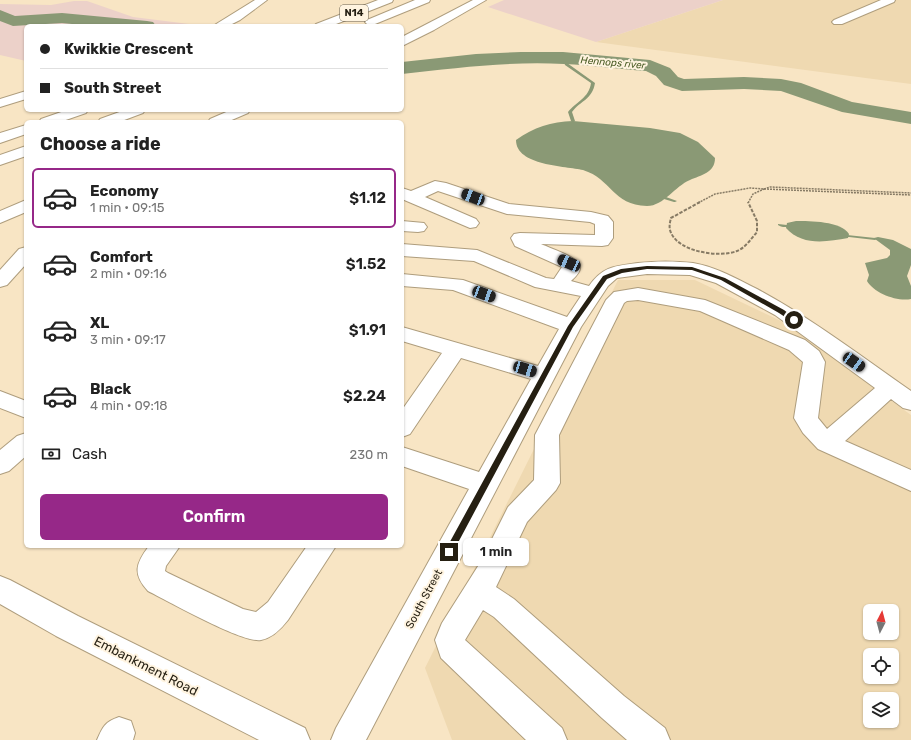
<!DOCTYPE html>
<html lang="en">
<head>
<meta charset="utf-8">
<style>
	body { margin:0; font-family:Rubik,sans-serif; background:#f6f6f6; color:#222; height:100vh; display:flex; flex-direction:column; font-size:15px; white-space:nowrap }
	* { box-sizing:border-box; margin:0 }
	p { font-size:13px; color:#767676 }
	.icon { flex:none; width:22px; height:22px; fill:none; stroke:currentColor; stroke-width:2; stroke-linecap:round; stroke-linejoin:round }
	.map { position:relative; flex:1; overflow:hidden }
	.side { position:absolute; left:24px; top:120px; width:380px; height:428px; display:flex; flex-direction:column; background:#fff; border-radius:6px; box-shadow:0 1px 3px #0004 }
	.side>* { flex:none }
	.guide { position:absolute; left:24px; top:24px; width:380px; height:88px; border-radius:6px; box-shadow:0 1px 3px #0004; display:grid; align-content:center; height:88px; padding:0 16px; background:#fff }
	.needle { width:26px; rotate:6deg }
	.fabs { position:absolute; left:863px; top:604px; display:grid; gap:8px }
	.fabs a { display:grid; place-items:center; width:36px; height:36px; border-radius:6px; background:#fff; box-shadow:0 1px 3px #0004; font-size:20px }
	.end { position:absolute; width:18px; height:18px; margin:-9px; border:5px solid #251f12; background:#fff; box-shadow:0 0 0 2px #fff }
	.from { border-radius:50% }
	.bubble { position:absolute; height:28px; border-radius:6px; background:#fff; box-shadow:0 1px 3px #0004; font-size:13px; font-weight:600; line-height:28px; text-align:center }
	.car { position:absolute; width:12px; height:24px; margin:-12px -6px; border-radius:5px; box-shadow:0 0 3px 1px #0007; background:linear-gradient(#222 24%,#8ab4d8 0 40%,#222 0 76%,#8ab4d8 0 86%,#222 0) }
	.guide b { display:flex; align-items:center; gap:14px; height:38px; font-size:15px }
	.guide b+b { border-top:1px solid #e0e0e0 }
	.guide i { width:10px; height:10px; background:#222 }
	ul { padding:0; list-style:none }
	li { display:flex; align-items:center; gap:12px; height:60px; margin:0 8px 6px; padding:0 8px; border:2px solid transparent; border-radius:6px }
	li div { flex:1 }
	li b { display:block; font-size:15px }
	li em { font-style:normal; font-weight:600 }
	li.selected { border-color:#962888 }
	li>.icon { width:36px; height:36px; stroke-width:1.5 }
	h2 { padding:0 16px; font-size:18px; line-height:48px }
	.pay { display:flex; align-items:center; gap:10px; height:44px; padding:0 16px; font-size:15px }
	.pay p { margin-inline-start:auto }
	.action { display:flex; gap:8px; margin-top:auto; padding:8px 16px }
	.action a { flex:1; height:46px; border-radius:6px; background:#962888; color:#fff; font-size:16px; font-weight:600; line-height:46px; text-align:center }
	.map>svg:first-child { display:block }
	.built { fill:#efd9b1; fill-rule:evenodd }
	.green { fill:#ecd1c9 }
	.water { fill:#8a9975 }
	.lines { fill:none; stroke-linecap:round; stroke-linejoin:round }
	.stream { fill:#8a9975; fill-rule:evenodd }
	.river { fill:#8a9975; fill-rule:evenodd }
	.minor-casing { stroke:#ae9d7d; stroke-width:2 }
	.major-casing { stroke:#ae9d7d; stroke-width:2 }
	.highway-casing { stroke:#ae9d7d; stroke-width:2 }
	.path-far1 { stroke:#877b65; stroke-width:1.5; stroke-dasharray:2 1; stroke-linecap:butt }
	.path { stroke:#877b65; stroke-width:2; stroke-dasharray:3.5 1.5; stroke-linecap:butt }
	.minor { fill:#fff; fill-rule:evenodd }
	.major { fill:#fff; fill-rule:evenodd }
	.highway { fill:#fff; fill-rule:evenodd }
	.route { fill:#251f12 }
	.labels { text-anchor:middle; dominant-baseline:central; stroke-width:4; stroke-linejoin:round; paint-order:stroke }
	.shield { fill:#fff4e0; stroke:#665f50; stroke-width:1 }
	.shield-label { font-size:10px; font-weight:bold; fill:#251f12 }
	.far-water-label { font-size:10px; font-style:italic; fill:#475a22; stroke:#fff4e0 }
	.street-label { font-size:11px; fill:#251f12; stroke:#fff4e0 }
	.near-street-label { font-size:13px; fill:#251f12; stroke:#fff4e0 }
</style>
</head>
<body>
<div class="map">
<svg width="911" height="740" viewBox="0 0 911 740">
	<rect width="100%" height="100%" fill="#f8e5c4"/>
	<g class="built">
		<polygon points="723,0 911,0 911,84 596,42"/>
		<path d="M618 280H695L785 323 911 415V740H452L425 668ZM870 611H892V633H870ZM870 655H892V677H870ZM870 699H892V721H870Z"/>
	</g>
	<g class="green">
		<polygon points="504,0 723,0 596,42 488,7"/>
		<polygon points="74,1 87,1 133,17 205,26 26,26 26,61 0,55 0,4 51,5"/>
	</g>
	<g class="water">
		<path d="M573 121 650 128 680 133 698 142 715 158C715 173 701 175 690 180 675 186 664 206 647 206 612 205 612 179 583 170 566 166 516 166 516 140 534 127 551 122 573 121Z"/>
		<path d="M796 221C810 221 841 221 849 234L848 238C826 242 802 246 786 228L787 223Z"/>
		<path d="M878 237 893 240 911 249V265L907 276 911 286V299C897 302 874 293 867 281L869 275 865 263 887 258 890 255V250L875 239 874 238Z"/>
	</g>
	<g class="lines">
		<g class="stream">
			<path d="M562 57H564L567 63 595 83C592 100 581 100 572 112L575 121 573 122 571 121 568 112C577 101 589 98 591 83L565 65Z"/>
			<polygon points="664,197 666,197 677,201 675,202 674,202 664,199"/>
			<path d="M778 224 787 225 789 226C787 228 780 227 778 225Z"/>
			<polygon points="847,235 875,238 877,239 875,240 849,237 847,237"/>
		</g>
		<g class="river">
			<polygon points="0,10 15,16 62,13 147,21 153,22 156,26 92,26 62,23 13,26 0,21"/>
			<path d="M521 52H563L650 60 670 68 678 77 684 79 744 77 781 79 801 83 852 102 911 112V124L842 112 781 91 744 89 682 91 664 85 656 76 646 71C619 69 591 65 564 64 510 61 455 68 402 74V62L476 54Z"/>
		</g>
		<g class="minor-casing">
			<g id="minor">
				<polygon points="255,0 267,0 240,20 228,26 213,26"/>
				<polygon points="881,0 895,0 894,2 842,24 834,24 832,22 834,20"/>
				<polygon points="26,91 26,99 0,107 0,99"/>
				<path d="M435 181 446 183 509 204 591 212 608 216 613 222V238L608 245 602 246 541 244C549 248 582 258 580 268 580 273 574 278 571 281L589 286C603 266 615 266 638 263 655 261 676 261 693 263 716 267 737 279 757 289 811 318 861 356 911 391V410L903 408 891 399 845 441 911 470V491L818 449 803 433 794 418 803 362 789 350 700 311 638 300 627 301 624 303 559 435 560 483 556 490 527 522 496 587 514 599 624 696 665 728 670 740H627L602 718 494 617 483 610 465 640 562 728 567 740H526L441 658 435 640 442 623 480 563 508 507 534 480 535 435 606 300 614 292 638 288 705 300 805 340 819 351 825 362 818 418 827 429 875 388 775 315 716 283 690 275 647 274 617 278 608 286 581 327 366 740H331L336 728 469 489 402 466V447L479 472 531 379 461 358 410 434 402 437V410L442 353 402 341V327L538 366 559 329 453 290 402 286V274L463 280 567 317 581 296 535 287 474 261 402 256V244L477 250 546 278 554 279 562 267 515 246 511 238 514 234 520 233 595 235V224L590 222 507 214 438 191 425 197 476 219 479 223 476 227 470 228 402 199V188L411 191Z"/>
				<polygon points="26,200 26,212 0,223 0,211"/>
				<polygon points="402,221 424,223 427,227 424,231 418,232 402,231"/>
				<polygon points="0,391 26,401 26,418 0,408"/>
				<polygon points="26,433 26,456 9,471 0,474 0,450 17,436"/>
				<path d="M149 546H180L166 566 165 571 168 573 243 609 256 612 268 602 307 546H336L288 620C281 629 272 638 261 640 244 644 168 601 148 591 132 574 136 563 149 546Z"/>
				<polygon points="0,576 10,580 78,616 305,728 310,740 259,740 56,636 0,604"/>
				<path d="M119 717 131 721 135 733 133 740H97C103 726 105 722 119 717Z"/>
			</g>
		</g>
		<g class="major-casing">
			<g id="major">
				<polygon points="473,0 486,0 434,30 402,46 402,37"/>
				<polygon points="231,110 250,110 248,113 227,122 208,122 210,119"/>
				<polygon points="26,247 26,264 7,285 0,287 0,270 19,249"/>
			</g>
		</g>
		<g class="highway-casing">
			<g id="highway">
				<polygon points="378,0 393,0 392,2 331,26 314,26 316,24"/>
				<polygon points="415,0 430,0 429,2 375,24 367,24 365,22 367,20"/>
				<polygon points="67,110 88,110 86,113 60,122 39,122 41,119"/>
				<polygon points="125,110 145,110 143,113 119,122 98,122 100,119"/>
				<polygon points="26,125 26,134 0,143 0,133"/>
				<polygon points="26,146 26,156 0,165 0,155"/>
			</g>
		</g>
		<g class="path-far1">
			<polyline points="764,189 911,195"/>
			<polyline points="764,189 770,187 911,193"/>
			<polyline points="698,203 715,194 750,188 764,189"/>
			<polyline points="748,203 753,194 764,189"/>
		</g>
		<path class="path" d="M700 202 671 218C670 222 669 226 670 230 676 252 719 258 737 251 745 248 751 239 757 232V221L748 202"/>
		<use href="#minor" class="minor"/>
		<use href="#major" class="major"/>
		<use href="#highway" class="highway"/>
	</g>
	<polygon class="route" points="647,266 692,267 725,278 784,310 797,320 791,321 779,313 721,280 692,270 647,269 622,273 607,279 573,327 452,554 446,554 446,549 568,326 603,276 621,269"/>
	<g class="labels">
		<rect class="shield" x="340" y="5" width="28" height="16" rx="3"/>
		<g class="shield-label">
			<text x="354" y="13">N14</text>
		</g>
		<g class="far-water-label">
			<text transform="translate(613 63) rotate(5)">Hennops river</text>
		</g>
		<g class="street-label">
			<text transform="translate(424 599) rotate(-62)">South Street</text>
		</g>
		<g class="near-street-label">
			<text transform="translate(146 666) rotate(27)">Embankment Road</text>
		</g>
	</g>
</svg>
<div class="fabs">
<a><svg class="needle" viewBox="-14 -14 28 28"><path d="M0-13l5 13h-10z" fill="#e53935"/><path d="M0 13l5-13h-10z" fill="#767676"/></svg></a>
<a><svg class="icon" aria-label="locate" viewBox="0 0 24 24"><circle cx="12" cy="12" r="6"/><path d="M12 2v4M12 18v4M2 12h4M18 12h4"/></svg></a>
<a><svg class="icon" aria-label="layers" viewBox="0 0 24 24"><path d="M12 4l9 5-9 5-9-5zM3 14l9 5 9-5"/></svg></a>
</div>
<i class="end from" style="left:794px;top:320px"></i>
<i class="end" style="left:449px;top:552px"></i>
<div class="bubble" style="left:463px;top:538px;width:66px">1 min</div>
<i class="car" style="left:473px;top:197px;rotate:291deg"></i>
<i class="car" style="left:569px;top:263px;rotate:294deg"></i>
<i class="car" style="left:484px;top:294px;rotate:110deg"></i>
<i class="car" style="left:854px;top:362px;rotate:125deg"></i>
<i class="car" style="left:525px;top:369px;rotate:107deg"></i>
<div class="guide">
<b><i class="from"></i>Kwikkie Crescent</b>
<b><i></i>South Street</b>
</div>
<section class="side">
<h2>Choose a ride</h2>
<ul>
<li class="selected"><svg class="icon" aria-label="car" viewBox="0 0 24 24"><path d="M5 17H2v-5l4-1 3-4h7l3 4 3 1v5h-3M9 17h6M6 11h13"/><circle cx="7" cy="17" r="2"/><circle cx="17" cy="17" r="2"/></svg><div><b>Economy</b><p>1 min · 09:15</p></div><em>$1.12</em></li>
<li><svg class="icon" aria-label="car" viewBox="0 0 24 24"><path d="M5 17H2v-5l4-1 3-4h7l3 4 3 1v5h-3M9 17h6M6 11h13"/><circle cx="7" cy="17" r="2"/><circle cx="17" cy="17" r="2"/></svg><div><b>Comfort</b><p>2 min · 09:16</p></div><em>$1.52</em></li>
<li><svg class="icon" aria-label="car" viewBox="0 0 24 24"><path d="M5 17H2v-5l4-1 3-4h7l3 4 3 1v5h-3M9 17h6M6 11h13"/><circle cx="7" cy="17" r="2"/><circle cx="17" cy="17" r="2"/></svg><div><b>XL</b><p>3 min · 09:17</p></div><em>$1.91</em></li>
<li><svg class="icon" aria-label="car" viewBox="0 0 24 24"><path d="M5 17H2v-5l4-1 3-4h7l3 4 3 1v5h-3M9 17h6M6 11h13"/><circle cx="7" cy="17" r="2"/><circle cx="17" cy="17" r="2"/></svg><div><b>Black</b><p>4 min · 09:18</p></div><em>$2.24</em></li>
</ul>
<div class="pay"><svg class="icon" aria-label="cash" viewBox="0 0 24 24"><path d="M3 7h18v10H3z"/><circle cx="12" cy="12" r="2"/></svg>Cash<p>230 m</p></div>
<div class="action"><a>Confirm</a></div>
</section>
</div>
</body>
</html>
